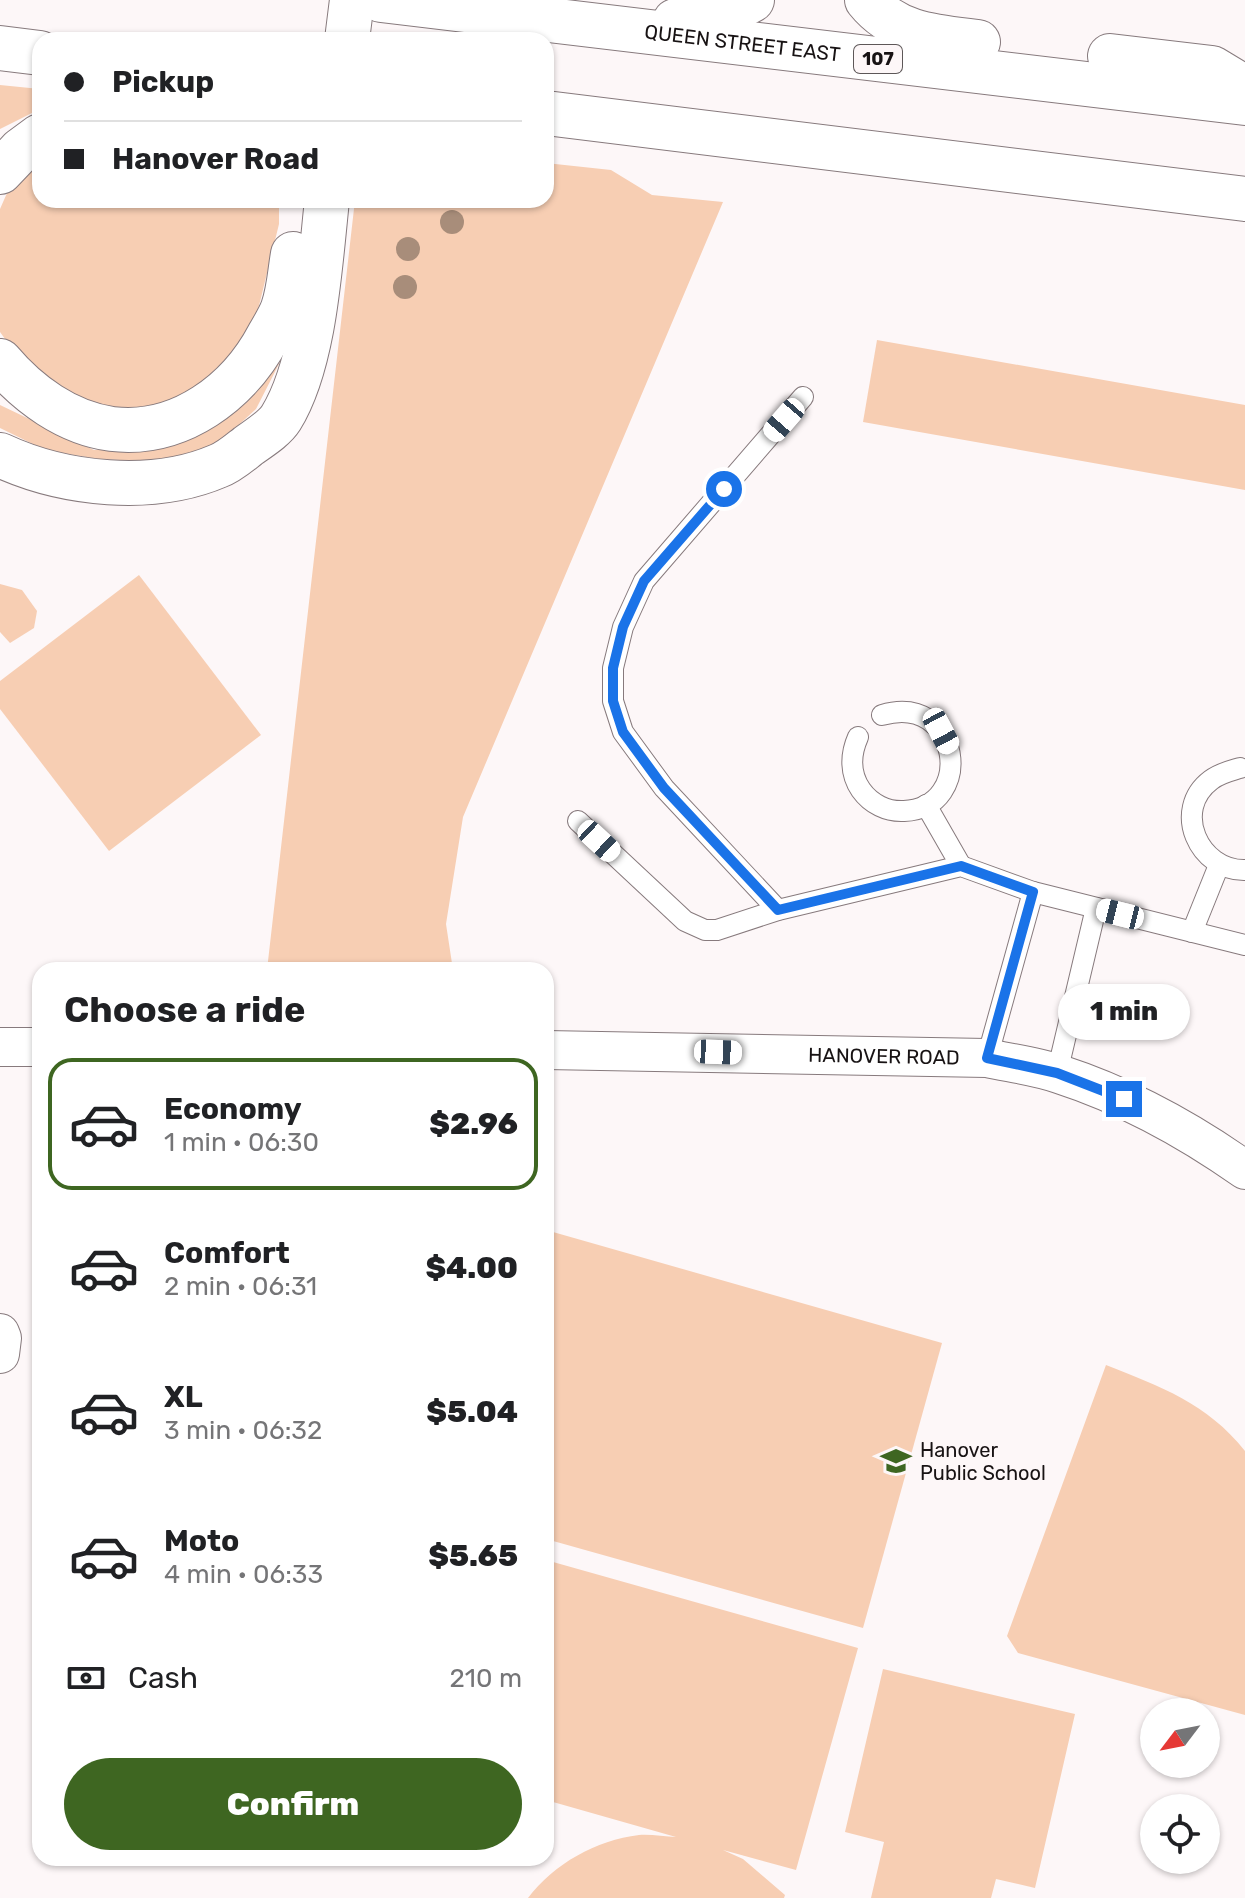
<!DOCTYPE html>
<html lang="en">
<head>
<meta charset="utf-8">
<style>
	body { margin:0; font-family:Rubik,sans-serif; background:#f6f6f6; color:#202124; height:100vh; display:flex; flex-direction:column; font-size:30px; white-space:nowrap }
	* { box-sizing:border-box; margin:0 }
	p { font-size:26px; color:#757577 }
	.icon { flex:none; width:44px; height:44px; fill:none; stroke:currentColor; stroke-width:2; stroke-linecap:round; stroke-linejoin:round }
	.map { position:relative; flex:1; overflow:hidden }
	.panel { position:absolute; left:32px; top:962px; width:522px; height:904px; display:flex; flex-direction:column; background:#fff; border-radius:24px; box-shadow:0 2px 6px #0004 }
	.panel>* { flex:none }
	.banner { position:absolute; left:32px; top:32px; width:522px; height:176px; border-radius:24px; box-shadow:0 2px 6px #0004; display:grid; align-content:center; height:176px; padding:0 32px; background:#fff }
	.needle { width:52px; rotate:238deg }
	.buttons { position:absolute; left:1140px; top:1698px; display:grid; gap:16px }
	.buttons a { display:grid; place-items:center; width:80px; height:80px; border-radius:50%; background:#fff; box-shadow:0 2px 6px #0004; font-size:40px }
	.end { position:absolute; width:36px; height:36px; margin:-18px; border:10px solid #1a73e8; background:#fff; box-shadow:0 0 0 4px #fff }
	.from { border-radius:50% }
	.bubble { position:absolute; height:56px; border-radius:28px; background:#fff; box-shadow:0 2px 6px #0004; font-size:26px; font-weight:800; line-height:56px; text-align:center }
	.car { position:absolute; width:24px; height:48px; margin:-24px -12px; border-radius:10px; box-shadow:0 0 6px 2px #0007; background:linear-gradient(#fff 24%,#345 0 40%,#fff 0 76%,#345 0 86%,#fff 0) }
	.banner b { display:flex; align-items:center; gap:28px; height:76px; font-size:30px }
	.banner b+b { border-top:2px solid #e0e0e0 }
	.banner i { width:20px; height:20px; background:#202124 }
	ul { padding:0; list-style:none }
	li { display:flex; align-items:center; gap:24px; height:132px; margin:0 16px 12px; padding:0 16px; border:4px solid transparent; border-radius:24px }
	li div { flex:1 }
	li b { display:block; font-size:30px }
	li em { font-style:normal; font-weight:800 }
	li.selected { border-color:#3e6621 }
	li>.icon { width:72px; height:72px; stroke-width:1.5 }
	h2 { padding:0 32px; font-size:36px; line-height:96px }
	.pay { display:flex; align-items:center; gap:20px; height:88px; padding:0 32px; font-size:30px }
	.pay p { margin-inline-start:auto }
	.cta { display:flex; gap:16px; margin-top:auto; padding:16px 32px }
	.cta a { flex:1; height:92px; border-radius:48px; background:#3e6621; color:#fff; font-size:32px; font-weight:800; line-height:92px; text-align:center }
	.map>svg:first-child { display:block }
	.green { fill:#f7ceb3 }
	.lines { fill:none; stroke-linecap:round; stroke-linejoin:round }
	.service-casing { stroke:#877a7d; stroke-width:22 }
	.minor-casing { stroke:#877a7d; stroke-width:40 }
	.primary-casing { stroke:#877a7d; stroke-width:46 }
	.service { stroke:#fff; stroke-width:20 }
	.minor { stroke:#fff; stroke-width:38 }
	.primary { stroke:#fff; stroke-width:44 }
	.tree { fill:#a88d7a }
	.route { stroke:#1a73e8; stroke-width:10 }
	.labels { text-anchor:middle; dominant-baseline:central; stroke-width:6; stroke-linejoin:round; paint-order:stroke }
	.shield { fill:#fdf7f8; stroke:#5d5758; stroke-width:2 }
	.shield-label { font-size:18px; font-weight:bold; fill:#181314 }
	.street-label { font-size:20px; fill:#181314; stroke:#fdf7f8 }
	.poi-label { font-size:20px; fill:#181314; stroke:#fdf7f8; text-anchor:start }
</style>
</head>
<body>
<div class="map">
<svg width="1245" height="1898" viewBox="0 0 1245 1898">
	<rect width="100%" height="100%" fill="#fdf7f8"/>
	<g class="green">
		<polygon points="0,85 40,89 40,109 0,129"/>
		<polygon points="546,163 611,170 652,195 723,202 463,817 446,924 453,970 267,970 355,200 546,200"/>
		<polygon points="40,164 40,200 279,200 279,224 256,318 221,376 152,411 80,404 26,368 0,332 0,209 11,184"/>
		<polygon points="877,340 1245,405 1245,490 863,422"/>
		<polygon points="281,360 256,409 219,443 164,462 98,459 45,450 0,428 0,405 94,450 154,447 203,432 246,403"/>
		<polygon points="139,575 261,735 109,851 0,709 0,681"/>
		<polygon points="0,584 22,590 37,611 34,628 10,643 0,632"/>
		<polygon points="546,1230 942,1343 863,1628 546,1539"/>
		<path d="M1106 1365C1161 1387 1207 1403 1245 1451V1715L1018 1653 1007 1636Z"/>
		<path d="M546 1560 858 1648 796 1870 723 1850 743 1859 785 1895 784 1898H528C554 1864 596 1840 639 1835 651 1834 665 1837 676 1837L546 1800Z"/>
		<polygon points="883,1669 1075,1714 1035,1888 996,1879 991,1898 871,1898 884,1842 845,1832"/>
	</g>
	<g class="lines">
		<g class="service-casing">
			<g id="service">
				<path d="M858 737C850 755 850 774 861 790 871 804 887 812 904 811 976 808 961 692 882 715"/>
				<path d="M1240 768C1230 771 1220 773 1211 780 1171 810 1199 871 1245 870"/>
				<polyline points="926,805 961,866"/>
				<polyline points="578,821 685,921 705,930 717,930 778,910 961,866 1033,892 1245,945"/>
				<polyline points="778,910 664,788 623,732 613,701 613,668 623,627 644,581 803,397"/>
				<polyline points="1192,932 1219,865"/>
				<polyline points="987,1058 1033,892"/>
				<polyline points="1057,1073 1096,908"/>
			</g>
		</g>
		<g class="minor-casing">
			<g id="minor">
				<polyline points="0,1047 40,1047"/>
				<path id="s1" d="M546 1050 987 1058C1010 1063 1036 1066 1059 1074 1127 1096 1187 1129 1245 1170"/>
				<polyline points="0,1333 2,1338 0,1354"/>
			</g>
		</g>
		<g class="primary-casing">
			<g id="primary">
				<path id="s2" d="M381 0 1245 103"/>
				<path d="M867 0C895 35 936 37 978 42"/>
				<path d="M675 21C707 24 724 16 752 0"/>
				<polyline points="347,40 352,0"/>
				<polyline points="0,48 40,53"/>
				<polyline points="1110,56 1212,68 1245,88"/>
				<polyline points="546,113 1245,199"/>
				<polyline points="0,172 21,150 40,136"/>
				<path d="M0 361C28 394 67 423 112 429 180 437 239 392 269 335 274 326 280 317 283 308 289 291 290 271 293 254"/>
				<path d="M0 455C64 485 153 494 218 466 229 462 239 453 248 446 259 438 274 429 281 418 315 363 320 264 327 200"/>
			</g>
		</g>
		<use href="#service" class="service"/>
		<use href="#minor" class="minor"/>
		<use href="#primary" class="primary"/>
	</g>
	<g class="tree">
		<circle cx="452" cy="222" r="12"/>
		<circle cx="408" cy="249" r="12"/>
		<circle cx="405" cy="287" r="12"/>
	</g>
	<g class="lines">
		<polyline class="route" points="724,489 644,581 623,627 613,668 613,701 623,732 664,788 778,910 961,866 1033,892 987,1058 1057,1073 1124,1099"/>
	</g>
	<defs>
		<g id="school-bare" transform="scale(2.4)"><path d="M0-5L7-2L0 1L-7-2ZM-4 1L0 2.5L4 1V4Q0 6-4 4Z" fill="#3e6621" stroke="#fdf7f8" stroke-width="2.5" paint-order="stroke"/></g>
	</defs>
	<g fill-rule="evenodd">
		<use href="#school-bare" x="896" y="1461"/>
	</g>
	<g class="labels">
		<rect class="shield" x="854" y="45" width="48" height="28" rx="6"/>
		<g class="shield-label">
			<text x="878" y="59">107</text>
		</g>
		<g class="street-label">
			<text stroke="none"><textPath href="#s2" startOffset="364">QUEEN STREET EAST</textPath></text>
			<text stroke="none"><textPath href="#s1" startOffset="338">HANOVER ROAD</textPath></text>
		</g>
		<g class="poi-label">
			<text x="920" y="1450">Hanover<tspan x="920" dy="23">Public School</tspan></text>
		</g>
	</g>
</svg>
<div class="buttons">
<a><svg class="needle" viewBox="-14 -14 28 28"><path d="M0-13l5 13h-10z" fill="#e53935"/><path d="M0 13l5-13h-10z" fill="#757577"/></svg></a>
<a><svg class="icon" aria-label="locate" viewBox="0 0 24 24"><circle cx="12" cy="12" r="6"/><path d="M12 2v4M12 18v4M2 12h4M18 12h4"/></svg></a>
</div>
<i class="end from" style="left:724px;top:489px"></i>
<i class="end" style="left:1124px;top:1099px"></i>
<div class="bubble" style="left:1058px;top:984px;width:132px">1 min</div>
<i class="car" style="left:784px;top:420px;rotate:221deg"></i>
<i class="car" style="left:941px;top:731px;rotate:152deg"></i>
<i class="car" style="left:599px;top:841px;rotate:133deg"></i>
<i class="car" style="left:1120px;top:914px;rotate:284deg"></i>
<i class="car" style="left:718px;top:1052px;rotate:92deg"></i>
<div class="banner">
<b><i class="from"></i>Pickup</b>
<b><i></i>Hanover Road</b>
</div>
<section class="panel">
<h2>Choose a ride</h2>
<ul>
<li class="selected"><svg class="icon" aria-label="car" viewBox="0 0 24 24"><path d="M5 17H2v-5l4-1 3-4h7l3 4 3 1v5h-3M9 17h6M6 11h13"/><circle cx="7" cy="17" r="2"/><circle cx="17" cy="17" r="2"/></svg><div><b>Economy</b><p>1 min · 06:30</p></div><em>$2.96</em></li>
<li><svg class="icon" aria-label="car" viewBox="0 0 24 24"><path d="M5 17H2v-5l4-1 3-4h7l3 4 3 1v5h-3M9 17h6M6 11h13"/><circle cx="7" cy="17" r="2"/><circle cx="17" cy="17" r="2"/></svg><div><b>Comfort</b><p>2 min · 06:31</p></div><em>$4.00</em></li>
<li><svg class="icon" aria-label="car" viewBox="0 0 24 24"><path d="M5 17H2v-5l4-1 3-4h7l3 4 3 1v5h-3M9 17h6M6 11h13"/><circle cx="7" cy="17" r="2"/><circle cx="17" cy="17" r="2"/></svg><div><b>XL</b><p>3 min · 06:32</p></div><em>$5.04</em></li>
<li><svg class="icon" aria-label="car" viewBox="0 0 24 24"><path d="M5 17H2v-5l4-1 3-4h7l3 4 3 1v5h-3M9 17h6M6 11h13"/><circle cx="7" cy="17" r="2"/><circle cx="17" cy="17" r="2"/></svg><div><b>Moto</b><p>4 min · 06:33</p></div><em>$5.65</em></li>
</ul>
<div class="pay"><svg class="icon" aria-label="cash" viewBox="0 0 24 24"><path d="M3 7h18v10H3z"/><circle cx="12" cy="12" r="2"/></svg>Cash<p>210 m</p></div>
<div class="cta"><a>Confirm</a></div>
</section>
</div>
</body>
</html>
